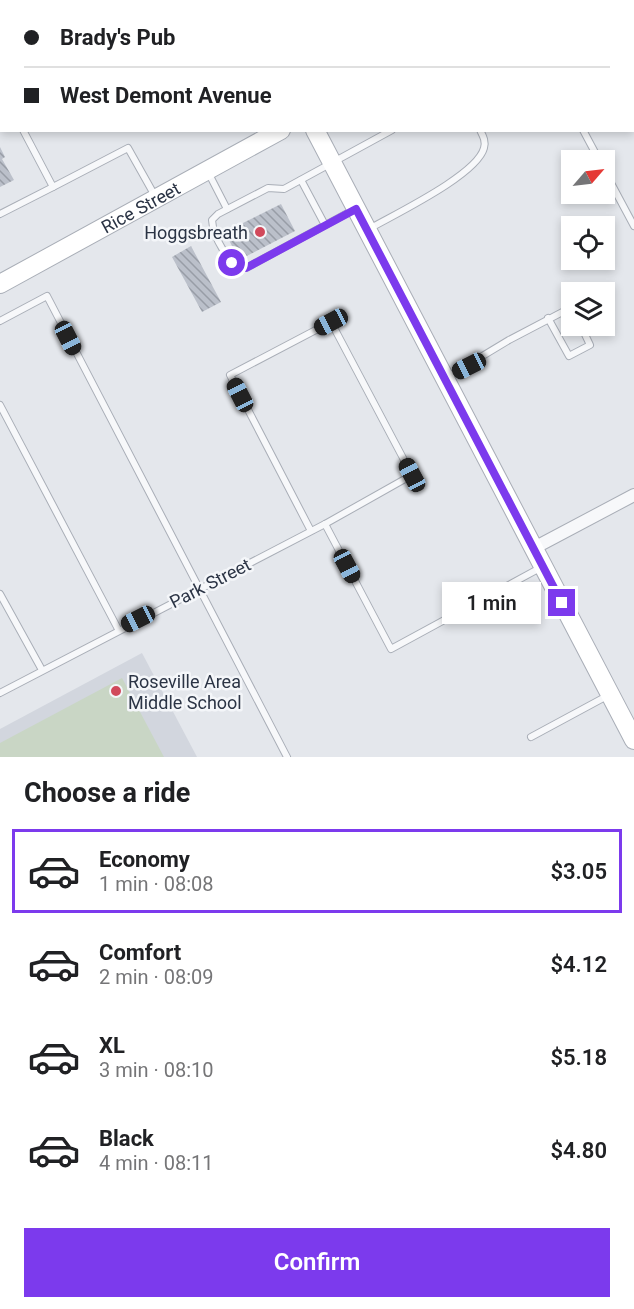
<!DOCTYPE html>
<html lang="en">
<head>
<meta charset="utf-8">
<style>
	body { margin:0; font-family:Roboto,sans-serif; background:#f2f2f2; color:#202124; height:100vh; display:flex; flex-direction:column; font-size:22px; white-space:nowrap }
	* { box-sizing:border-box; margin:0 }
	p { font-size:20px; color:#757577 }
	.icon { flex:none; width:33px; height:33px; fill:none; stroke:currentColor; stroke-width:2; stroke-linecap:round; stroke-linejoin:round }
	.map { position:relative; height:757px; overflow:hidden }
	.drawer { display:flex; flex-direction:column; background:#fff; flex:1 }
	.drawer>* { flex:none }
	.guide { position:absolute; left:0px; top:0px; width:634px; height:132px; box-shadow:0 3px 9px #0003; display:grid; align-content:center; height:132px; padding:0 24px; background:#fff }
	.needle { width:39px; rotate:62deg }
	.buttons { position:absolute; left:561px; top:150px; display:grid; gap:12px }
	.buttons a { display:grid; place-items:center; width:54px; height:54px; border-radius:0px; background:#fff; box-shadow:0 3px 9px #0003; font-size:30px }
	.end { position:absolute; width:27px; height:27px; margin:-14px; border:8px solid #7c3aed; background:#fff; box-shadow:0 0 0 3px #fff }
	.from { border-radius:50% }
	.bubble { position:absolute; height:42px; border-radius:0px; background:#fff; box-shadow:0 3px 9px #0003; font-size:20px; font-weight:600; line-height:42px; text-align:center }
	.car { position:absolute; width:18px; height:36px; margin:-18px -9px; border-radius:8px; box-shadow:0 0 4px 2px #0007; background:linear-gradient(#222 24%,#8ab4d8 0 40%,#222 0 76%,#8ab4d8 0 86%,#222 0) }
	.guide b { display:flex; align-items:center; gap:21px; height:57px; font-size:22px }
	.guide b+b { border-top:2px solid #e0e0e0 }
	.guide i { width:15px; height:15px; background:#202124 }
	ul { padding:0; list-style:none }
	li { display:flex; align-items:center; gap:18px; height:84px; margin:0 12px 9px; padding:0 12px; border:3px solid transparent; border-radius:0px }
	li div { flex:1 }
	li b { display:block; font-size:22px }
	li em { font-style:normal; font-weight:600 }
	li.selected { border-color:#7c3aed }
	li>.icon { width:54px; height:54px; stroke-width:1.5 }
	h2 { padding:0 24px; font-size:27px; line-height:72px }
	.cta { display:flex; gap:12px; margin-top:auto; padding:12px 24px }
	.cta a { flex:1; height:69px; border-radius:0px; background:#7c3aed; color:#fff; font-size:24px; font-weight:600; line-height:69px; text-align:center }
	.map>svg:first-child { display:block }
	.built { fill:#d2d6de }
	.pitch { fill:#c9d6c5 }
	.building { fill:url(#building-back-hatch) }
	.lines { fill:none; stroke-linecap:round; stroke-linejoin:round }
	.lane-casing { stroke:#a9aeb7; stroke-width:8 }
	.street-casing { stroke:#a9aeb7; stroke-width:14 }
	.secondary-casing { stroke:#a9aeb7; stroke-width:20 }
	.lane { stroke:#f7f8fa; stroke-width:6 }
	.street { stroke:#f7f8fa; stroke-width:12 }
	.secondary { stroke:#fff; stroke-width:18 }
	.route { stroke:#7c3aed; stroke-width:8 }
	.poi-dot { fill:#d1495b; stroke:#f4f6f9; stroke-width:2 }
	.labels { text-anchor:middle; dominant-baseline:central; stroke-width:5; stroke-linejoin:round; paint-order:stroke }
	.street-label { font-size:18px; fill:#2b3445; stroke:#f4f6f9 }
	.poi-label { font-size:18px; fill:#2b3445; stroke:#f4f6f9; text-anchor:end }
</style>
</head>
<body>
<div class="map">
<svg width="634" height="757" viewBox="0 0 634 757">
	<defs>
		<pattern id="building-back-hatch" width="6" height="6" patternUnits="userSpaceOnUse" patternTransform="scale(1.5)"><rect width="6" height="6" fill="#bbc0ca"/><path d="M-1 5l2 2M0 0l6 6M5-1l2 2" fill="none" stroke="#989da6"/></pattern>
	</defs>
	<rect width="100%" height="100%" fill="#e4e7ec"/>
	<polygon class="built" points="142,653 197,757 0,757 0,729"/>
	<polygon class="pitch" points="122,678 164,757 0,757 0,743"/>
	<g class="building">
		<polygon points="0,147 5,157 2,159 14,180 0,187"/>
		<polygon points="281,204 295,231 239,260 225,232"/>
		<polygon points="191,246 221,302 202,312 172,257"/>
	</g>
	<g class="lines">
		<g class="lane-casing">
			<g id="lane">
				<polyline points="0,89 2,91"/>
				<polyline points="23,130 53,187 128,148 155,196"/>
				<polyline points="583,130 599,160"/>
				<polyline points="604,170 634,226"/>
				<polyline points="208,172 227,209"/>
				<polyline points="301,180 325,225"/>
				<path d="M355 209 246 268C228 266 213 236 212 220L218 214 268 188 284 189 392 130"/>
				<polyline points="0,214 53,187"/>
				<path d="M369 229C395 214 477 175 484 148 486 141 483 136 480 130"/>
				<polyline points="548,318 569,356 590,345 581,326"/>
				<polyline points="0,321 47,296 287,757"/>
				<polyline points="446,378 509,340 572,307"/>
				<polyline points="0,405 118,629"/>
				<polyline points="325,524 391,649 540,568"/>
				<polyline points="0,594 42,670"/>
				<polyline points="0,693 325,524 412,475 331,322 230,375 311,531"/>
				<polyline points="531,737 607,696"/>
			</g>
		</g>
		<g class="street-casing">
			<polyline id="street" points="534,548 634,495"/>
		</g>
		<g class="secondary-casing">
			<g id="secondary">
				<polyline points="517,2 520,0"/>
				<polyline points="315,130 634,740"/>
				<path id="s1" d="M0 284 281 130"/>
			</g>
		</g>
		<use href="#lane" class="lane"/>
		<use href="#street" class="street"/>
		<use href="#secondary" class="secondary"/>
	</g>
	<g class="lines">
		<polyline class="route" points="232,263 246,268 356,209 562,603"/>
	</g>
	<g class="poi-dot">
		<circle cx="260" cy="232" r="6"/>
		<circle cx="116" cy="691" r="6"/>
	</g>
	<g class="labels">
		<g class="street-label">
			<text stroke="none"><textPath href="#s1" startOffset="160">Rice Street</textPath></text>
			<text transform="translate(210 583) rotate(-27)">Park Street</text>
		</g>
		<g class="poi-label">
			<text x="248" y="232">Hoggsbreath</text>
			<text x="128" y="681" text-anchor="start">Roseville Area<tspan x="128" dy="21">Middle School</tspan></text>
		</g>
	</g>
</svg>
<div class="buttons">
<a><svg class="needle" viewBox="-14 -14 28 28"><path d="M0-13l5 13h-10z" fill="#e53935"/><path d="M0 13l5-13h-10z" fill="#757577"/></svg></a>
<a><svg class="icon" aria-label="locate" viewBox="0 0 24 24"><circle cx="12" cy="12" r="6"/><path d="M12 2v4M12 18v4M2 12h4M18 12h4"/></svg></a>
<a><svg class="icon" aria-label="layers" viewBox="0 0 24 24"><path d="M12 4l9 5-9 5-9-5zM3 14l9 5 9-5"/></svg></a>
</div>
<i class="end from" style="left:232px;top:263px"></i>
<i class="end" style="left:562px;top:603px"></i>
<div class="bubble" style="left:442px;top:582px;width:99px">1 min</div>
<i class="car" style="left:331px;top:322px;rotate:242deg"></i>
<i class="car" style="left:68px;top:338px;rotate:153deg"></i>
<i class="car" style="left:469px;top:366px;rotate:243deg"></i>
<i class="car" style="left:240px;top:395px;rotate:333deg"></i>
<i class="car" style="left:412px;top:475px;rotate:332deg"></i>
<i class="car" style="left:347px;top:566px;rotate:152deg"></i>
<i class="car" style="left:138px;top:619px;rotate:243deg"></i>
<div class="guide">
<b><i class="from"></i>Brady's Pub</b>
<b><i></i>West Demont Avenue</b>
</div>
</div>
<section class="drawer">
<h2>Choose a ride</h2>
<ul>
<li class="selected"><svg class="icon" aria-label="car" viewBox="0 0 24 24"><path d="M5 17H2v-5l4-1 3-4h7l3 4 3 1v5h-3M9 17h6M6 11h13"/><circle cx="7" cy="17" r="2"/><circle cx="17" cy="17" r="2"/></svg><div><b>Economy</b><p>1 min · 08:08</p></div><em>$3.05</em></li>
<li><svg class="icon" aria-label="car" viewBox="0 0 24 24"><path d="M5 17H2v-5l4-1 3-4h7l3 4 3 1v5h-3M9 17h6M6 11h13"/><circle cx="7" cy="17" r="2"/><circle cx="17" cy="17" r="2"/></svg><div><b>Comfort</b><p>2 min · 08:09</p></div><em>$4.12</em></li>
<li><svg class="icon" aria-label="car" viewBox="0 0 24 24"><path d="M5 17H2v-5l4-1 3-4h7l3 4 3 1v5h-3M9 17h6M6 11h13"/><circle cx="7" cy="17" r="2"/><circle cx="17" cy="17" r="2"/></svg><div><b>XL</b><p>3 min · 08:10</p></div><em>$5.18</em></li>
<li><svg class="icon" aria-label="car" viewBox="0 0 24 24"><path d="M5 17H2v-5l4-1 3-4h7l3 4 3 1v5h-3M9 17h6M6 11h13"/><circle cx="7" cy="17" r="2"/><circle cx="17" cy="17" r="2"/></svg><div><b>Black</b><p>4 min · 08:11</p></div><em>$4.80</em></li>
</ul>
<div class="cta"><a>Confirm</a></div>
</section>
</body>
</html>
